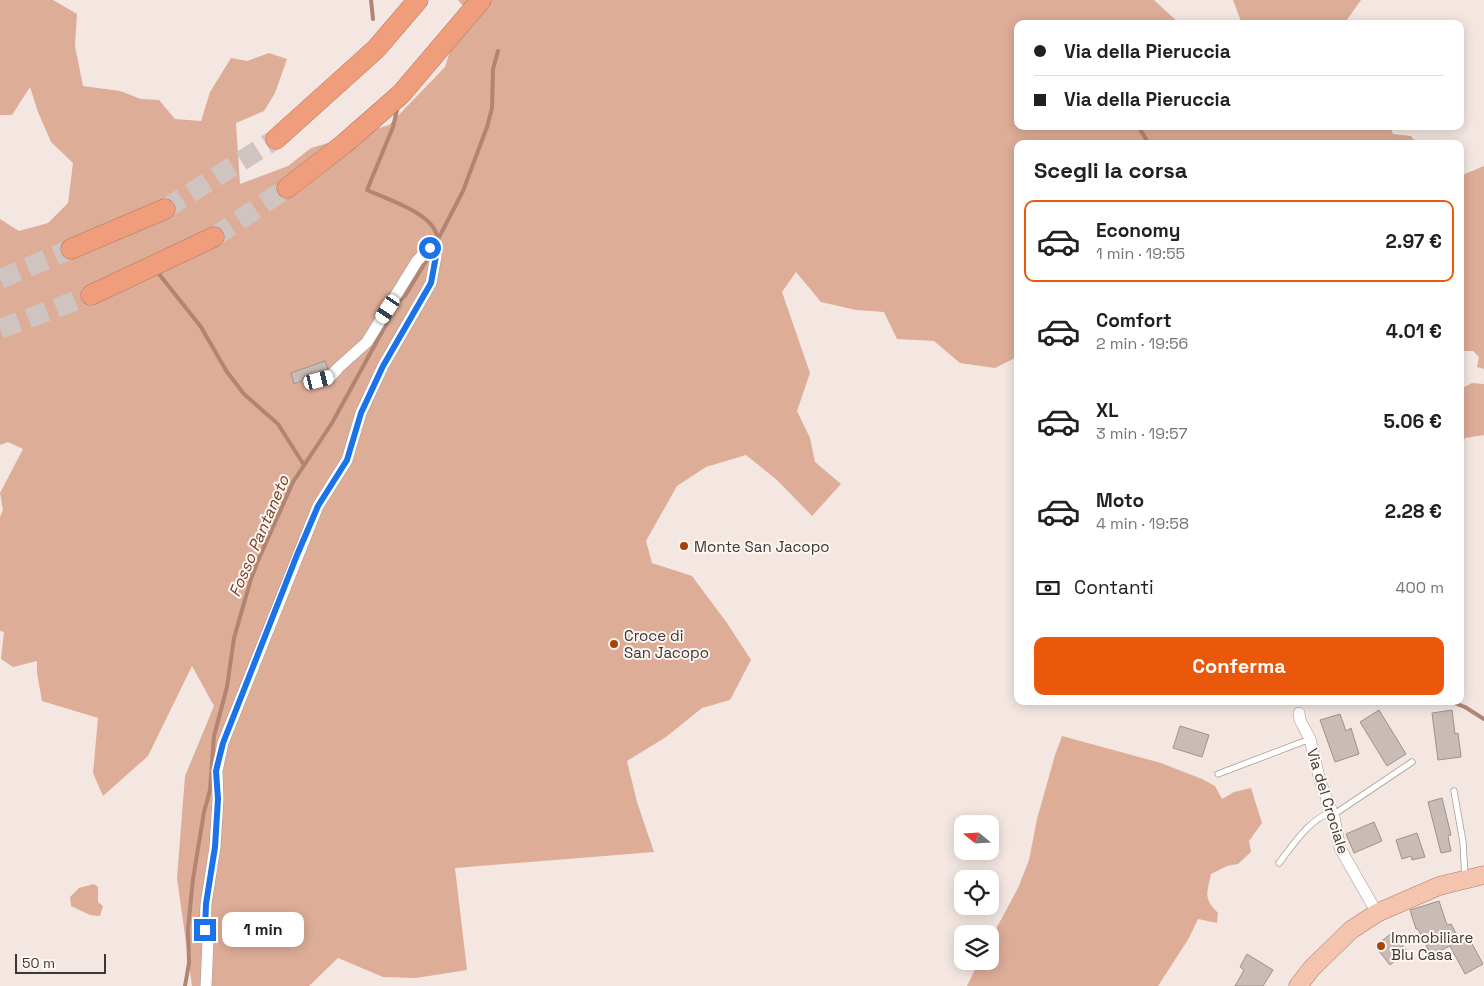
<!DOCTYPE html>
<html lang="it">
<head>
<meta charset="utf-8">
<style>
	body { margin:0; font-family:"Space Grotesk",sans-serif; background:#f2f2f2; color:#202124; height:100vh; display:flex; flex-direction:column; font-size:19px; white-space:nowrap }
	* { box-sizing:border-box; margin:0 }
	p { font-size:16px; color:#757577 }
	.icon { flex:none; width:28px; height:28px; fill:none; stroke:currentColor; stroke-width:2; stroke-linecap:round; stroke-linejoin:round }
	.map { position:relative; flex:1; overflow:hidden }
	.details { position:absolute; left:1014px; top:140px; width:450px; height:565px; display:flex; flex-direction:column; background:#fff; border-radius:10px; box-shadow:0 2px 12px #0003 }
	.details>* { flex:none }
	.hud { position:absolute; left:1014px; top:20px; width:450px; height:110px; border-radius:10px; box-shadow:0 2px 12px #0003; display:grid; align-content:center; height:110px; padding:0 20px; background:#fff }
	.needle { width:32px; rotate:288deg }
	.buttons { position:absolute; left:954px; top:815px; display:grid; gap:10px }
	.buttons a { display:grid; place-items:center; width:45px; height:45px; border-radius:10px; background:#fff; box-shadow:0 2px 12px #0003; font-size:25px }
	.scale { position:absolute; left:15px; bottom:12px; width:91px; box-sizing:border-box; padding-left:5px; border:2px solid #3c3735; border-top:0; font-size:14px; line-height:18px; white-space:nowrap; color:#3c3735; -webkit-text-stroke:4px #fdf6f2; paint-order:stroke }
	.end { position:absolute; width:22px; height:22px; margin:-11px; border:6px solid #1a73e8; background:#fff; box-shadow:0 0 0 2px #fff }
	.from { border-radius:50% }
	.bubble { position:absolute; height:35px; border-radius:10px; background:#fff; box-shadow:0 2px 12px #0003; font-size:16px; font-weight:600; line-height:35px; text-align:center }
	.car { position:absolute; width:15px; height:30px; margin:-15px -8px; border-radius:6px; box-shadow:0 0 4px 1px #0007; background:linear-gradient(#fff 24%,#345 0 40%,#fff 0 76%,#345 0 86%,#fff 0) }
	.hud b { display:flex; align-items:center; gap:18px; height:48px; font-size:19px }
	.hud b+b { border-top:1px solid #e0e0e0 }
	.hud i { width:12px; height:12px; background:#202124 }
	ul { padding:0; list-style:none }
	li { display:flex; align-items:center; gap:15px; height:82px; margin:0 10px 8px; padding:0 10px; border:2px solid transparent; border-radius:10px }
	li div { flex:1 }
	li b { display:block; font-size:19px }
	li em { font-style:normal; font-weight:600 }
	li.selected { border-color:#ea580c }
	li>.icon { width:45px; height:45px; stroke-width:1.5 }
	h2 { padding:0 20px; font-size:22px; line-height:60px }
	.pay { display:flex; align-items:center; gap:12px; height:55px; padding:0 20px; font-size:19px }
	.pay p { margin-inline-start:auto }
	.primary-button { display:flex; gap:10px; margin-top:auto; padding:10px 20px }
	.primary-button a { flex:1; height:58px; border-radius:10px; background:#ea580c; color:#fff; font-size:20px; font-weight:600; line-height:58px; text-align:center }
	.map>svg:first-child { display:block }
	.forest { fill:#ddad98 }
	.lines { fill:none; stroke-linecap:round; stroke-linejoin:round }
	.stream { stroke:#b28471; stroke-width:4 }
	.building { fill:#c9bcb7; stroke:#9e928d }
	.motorway-tunnel { stroke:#cfc4bf; stroke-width:20; stroke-dasharray:20 10; stroke-linecap:butt }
	.service-casing { stroke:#a69a95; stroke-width:7 }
	.minor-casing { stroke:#a69a95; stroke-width:12 }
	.primary-casing { stroke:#b07962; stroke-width:19 }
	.motorway-casing { stroke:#b07962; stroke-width:21 }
	.service { stroke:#fff; stroke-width:5.5 }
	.minor { stroke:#fff; stroke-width:11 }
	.primary { stroke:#f5c4af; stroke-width:18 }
	.motorway { stroke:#ef9d7a; stroke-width:20 }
	.route { stroke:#1a73e8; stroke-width:6 }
	.poi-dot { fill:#a64309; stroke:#fdf6f2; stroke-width:2 }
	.labels { text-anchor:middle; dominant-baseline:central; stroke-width:4; stroke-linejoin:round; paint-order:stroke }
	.poi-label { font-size:15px; fill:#3c3735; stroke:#fdf6f2; text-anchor:start }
	.street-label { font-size:15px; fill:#3c3735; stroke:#fdf6f2 }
	.water-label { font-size:16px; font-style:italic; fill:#773b1f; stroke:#fdf6f2 }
</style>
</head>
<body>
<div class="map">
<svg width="1484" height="986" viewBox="0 0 1484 986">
	<rect width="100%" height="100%" fill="#f4e7e2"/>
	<g class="forest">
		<polygon points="0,0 53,0 77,14 75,46 83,86 120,91 141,99 159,100 175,119 201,121 210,92 231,58 247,61 269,53 287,59 275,93 264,111 236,123 240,184 288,166 311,148 389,125 445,67 464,7 458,0 1154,0 1180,24 1018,24 1018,126 1390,126 1393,134 1411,136 1417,144 1018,144 1017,357 995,368 960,363 934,341 897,339 884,312 856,310 821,302 796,272 782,292 810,373 797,411 810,438 815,462 841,484 812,516 777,480 746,455 706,467 677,486 646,541 652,563 692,576 727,623 751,660 730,700 702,708 666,737 627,761 637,802 654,852 455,868 467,970 416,978 383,977 338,958 309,986 192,986 177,878 185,776 214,706 192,666 148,756 103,796 93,773 98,718 42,701 37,673 37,661 13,667 1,659 4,632 0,631 0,517 3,510 0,493 23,449 8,442 0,445 0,219 19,231 48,223 68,203 73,163 51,142 38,112 30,87 12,115 0,115"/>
		<polygon points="1233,0 1361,0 1344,24 1242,24"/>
		<polygon points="1484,166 1484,369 1477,367 1479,357 1473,351 1460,351 1460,176"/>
		<polygon points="1472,383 1484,384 1484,435 1465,438 1460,449 1460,389"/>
		<path d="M1062 736 1161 763 1202 779 1215 786 1222 799 1234 792 1251 788 1262 823 1249 841 1251 852 1238 864 1227 866 1211 874C1207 894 1203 898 1218 913L1217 923 1198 919 1189 938 1158 986H967L979 961H990V940L1018 888 1029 860 1037 819 1055 755Z"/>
		<polygon points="94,884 98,887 98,902 103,906 100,916 90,915 71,906 70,897 79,888"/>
	</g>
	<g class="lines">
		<g class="stream">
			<polyline points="371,0 373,19"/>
			<path d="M397 110 393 127 367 190C386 199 436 214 437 238"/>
			<polyline points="1138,126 1149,144"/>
			<polyline points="434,247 463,191 487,127 492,108 493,69 498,51"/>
			<polyline points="159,274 201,327 227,372 244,394 278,424 304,465"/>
			<polyline points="1449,701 1465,707 1484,719"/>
			<polyline points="185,986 189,963 188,929 193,879 204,812 210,790 214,736 227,687 234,638 251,579 257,563 293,482 332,423 399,301 405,296 431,253"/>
		</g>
	</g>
	<g class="building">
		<polygon points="325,361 328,369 326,370 307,375 304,377 302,381 294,384 291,373"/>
		<polygon points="1379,710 1406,754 1387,766 1360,722"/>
		<polygon points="1452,710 1455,734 1458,733 1461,757 1438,760 1432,713"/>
		<polygon points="1340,714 1346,731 1351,728 1359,754 1335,762 1320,720"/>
		<polygon points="1180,726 1209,735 1202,757 1173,748"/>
		<polygon points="1442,798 1451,835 1448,836 1451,851 1441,853 1428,802"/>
		<polygon points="1374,822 1382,841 1354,853 1346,834"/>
		<polygon points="1417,833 1425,857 1412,860 1411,856 1402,859 1396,840"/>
		<polygon points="1439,901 1447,925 1451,924 1462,944 1470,940 1483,964 1465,974 1450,946 1431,955 1418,929 1416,929 1410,910"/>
		<polygon points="1392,933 1407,951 1390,965 1375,946"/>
		<polygon points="1247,954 1273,970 1263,986 1235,986 1244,970 1240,967"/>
	</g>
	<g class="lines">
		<g class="motorway-tunnel">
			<polyline points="165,209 276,139"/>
			<polyline points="214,237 287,188"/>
			<polyline points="0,279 71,249"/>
			<polyline points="0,329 91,295"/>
		</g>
		<g class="service-casing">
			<g id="service">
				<polyline points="1218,774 1310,739"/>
				<polyline points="1454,791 1463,842 1465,878"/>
				<polyline points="1333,815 1412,762"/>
				<path d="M1279 863C1293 845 1309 819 1332 812"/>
			</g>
		</g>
		<g class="minor-casing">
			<g id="minor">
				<polyline points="1299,713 1300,720 1310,739 1320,781 1334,817 1340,848 1377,913"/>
				<polyline points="206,986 208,941 205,930 206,904 215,847 218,799 217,771 223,743 318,506 347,460 361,413 383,366 431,283 436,256 430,247 417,261 367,342 338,368 330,377 309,382"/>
			</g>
		</g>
		<g class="primary-casing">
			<polyline id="primary" points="1298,986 1312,968 1351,930 1377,913 1439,886 1484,875"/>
		</g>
		<g class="motorway-casing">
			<g id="motorway">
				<polyline points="276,139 376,49 418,0"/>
				<polyline points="287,188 344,144 401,94 481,0"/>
				<polyline points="71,249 165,209"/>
				<polyline points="91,295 214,237"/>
			</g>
		</g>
		<use href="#service" class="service"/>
		<use href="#minor" class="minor"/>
		<use href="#primary" class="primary"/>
		<use href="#motorway" class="motorway"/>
	</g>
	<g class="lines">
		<polyline class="route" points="205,930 206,904 215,847 218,799 216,771 223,743 297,555 318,506 347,460 361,413 383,366 431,283 436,256 430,248"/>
	</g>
	<g class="poi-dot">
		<circle cx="684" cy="546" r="5"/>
		<circle cx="614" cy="644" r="5"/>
		<circle cx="1381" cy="946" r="5"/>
	</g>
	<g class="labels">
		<g class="poi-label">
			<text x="694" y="546">Monte San Jacopo</text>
			<text x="624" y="635">Croce di<tspan x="624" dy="17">San Jacopo</tspan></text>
			<text x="1391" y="937">Immobiliare<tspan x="1391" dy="17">Blu Casa</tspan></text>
		</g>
		<g class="street-label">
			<text transform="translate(1328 801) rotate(73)">Via del Crociale</text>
		</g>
		<g class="water-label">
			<text transform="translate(259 536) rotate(-67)">Fosso Pantaneto</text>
		</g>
	</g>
</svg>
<div class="buttons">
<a><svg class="needle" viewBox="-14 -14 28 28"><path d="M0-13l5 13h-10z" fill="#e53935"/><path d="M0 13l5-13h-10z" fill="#757577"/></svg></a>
<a><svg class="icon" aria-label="locate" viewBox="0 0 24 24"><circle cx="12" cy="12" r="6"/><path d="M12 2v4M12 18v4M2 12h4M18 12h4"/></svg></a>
<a><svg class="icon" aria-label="layers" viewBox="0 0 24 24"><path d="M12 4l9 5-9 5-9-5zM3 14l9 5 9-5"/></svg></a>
</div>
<div class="scale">50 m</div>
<i class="end from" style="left:430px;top:248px"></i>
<i class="end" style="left:205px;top:930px"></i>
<div class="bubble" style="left:222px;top:912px;width:82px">1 min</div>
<i class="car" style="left:388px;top:309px;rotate:213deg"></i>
<i class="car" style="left:319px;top:380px;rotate:76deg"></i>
<div class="hud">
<b><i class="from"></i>Via della Pieruccia</b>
<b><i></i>Via della Pieruccia</b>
</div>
<section class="details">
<h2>Scegli la corsa</h2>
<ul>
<li class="selected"><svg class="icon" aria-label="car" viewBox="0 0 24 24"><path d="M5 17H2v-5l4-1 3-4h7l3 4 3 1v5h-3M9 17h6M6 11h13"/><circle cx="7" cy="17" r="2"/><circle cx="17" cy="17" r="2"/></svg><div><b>Economy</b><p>1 min · 19:55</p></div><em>2.97 €</em></li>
<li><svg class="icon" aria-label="car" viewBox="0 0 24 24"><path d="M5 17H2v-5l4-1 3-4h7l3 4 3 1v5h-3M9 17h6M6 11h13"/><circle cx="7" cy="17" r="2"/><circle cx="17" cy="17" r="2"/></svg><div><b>Comfort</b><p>2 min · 19:56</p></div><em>4.01 €</em></li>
<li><svg class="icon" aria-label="car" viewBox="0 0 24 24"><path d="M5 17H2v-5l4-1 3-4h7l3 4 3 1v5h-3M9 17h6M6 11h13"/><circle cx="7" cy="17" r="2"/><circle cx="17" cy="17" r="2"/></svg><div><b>XL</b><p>3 min · 19:57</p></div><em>5.06 €</em></li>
<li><svg class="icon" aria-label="car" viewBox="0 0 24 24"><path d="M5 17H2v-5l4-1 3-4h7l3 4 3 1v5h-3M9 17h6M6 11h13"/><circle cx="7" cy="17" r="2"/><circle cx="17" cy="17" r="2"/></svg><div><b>Moto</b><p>4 min · 19:58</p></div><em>2.28 €</em></li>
</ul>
<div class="pay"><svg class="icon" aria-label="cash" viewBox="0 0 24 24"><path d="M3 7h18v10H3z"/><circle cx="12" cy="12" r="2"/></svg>Contanti<p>400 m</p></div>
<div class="primary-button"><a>Conferma</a></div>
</section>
</div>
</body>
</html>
